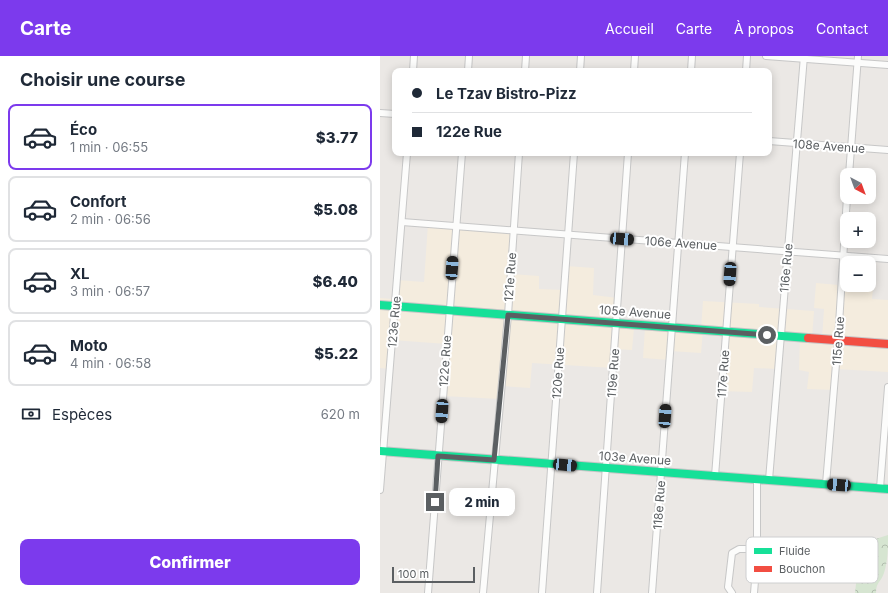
<!DOCTYPE html>
<html lang="fr">
<head>
<meta charset="utf-8">
<style>
	body { margin:0; font-family:Inter,sans-serif; background:#f6f6f7; color:#1f2937; height:100vh; display:flex; flex-direction:column; font-size:15px; white-space:nowrap }
	* { box-sizing:border-box; margin:0 }
	p { font-size:13px; color:#747a83 }
	.icon { flex:none; width:22px; height:22px; fill:none; stroke:currentColor; stroke-width:2; stroke-linecap:round; stroke-linejoin:round }
	.map { position:relative; flex:1; overflow:hidden }
	.sheet { display:flex; flex-direction:column; background:#fff; width:380px }
	.sheet>* { flex:none }
	.hud { position:absolute; left:12px; top:12px; width:380px; height:88px; border-radius:8px; box-shadow:0 2px 10px #0003; display:grid; align-content:center; height:88px; padding:0 20px; background:#fff }
	.needle { width:26px; rotate:139deg }
	.tools { position:absolute; left:460px; top:112px; display:grid; gap:8px }
	.tools a { display:grid; place-items:center; width:36px; height:36px; border-radius:8px; background:#fff; box-shadow:0 2px 10px #0003; font-size:20px }
	.scale { position:absolute; left:12px; bottom:10px; width:83px; box-sizing:border-box; padding-left:4px; border:2px solid #5b5f62; border-top:0; font-size:11px; line-height:14px; white-space:nowrap; color:#5b5f62; -webkit-text-stroke:3px #fff; paint-order:stroke }
	.end { position:absolute; width:18px; height:18px; margin:-9px; border:5px solid #5b5f62; background:#fff; box-shadow:0 0 0 2px #fff }
	.from { border-radius:50% }
	.bubble { position:absolute; height:28px; border-radius:8px; background:#fff; box-shadow:0 2px 10px #0003; font-size:13px; font-weight:800; line-height:28px; text-align:center }
	.car { position:absolute; width:12px; height:24px; margin:-12px -6px; border-radius:5px; box-shadow:0 0 3px 1px #0007; background:linear-gradient(#222 24%,#8ab4d8 0 40%,#222 0 76%,#8ab4d8 0 86%,#222 0) }
	.hud b { display:flex; align-items:center; gap:14px; height:38px; font-size:15px }
	.hud b+b { border-top:1px solid #e0e1e3 }
	.hud i { width:10px; height:10px; background:#1f2937 }
	ul { padding:0; list-style:none }
	li { display:flex; align-items:center; gap:12px; height:66px; margin:0 8px 6px; padding:0 12px; border:2px solid #e0e1e3; border-radius:8px }
	li div { flex:1 }
	li b { display:block; font-size:15px }
	li em { font-style:normal; font-weight:800 }
	li.selected { border-color:#7c3aed }
	li>.icon { width:36px; height:36px; stroke-width:1.5 }
	h2 { padding:0 20px; font-size:18px; line-height:48px }
	.pay { display:flex; align-items:center; gap:10px; height:44px; padding:0 20px; font-size:15px }
	.pay p { margin-inline-start:auto }
	.cta { display:flex; gap:8px; margin-top:auto; padding:8px 20px }
	.cta a { flex:1; height:46px; border-radius:8px; background:#7c3aed; color:#fff; font-size:16px; font-weight:800; line-height:46px; text-align:center }
	header { display:flex; align-items:center; gap:24px; box-sizing:border-box; height:56px; padding:0 20px; background:#7c3aed; color:#fff }
	header strong { font-size:19px }
	nav { display:flex; gap:22px; margin-inline-start:auto; font-size:14px }
	main { display:flex; flex:1; min-height:0 }
	.map>svg:first-child { display:block }
	.commercial { fill:#f4ecde }
	.forest { fill:url(#forest-crowns) }
	.lines { fill:none; stroke-linecap:round; stroke-linejoin:round }
	.street-casing { stroke:#c7c7c7; stroke-width:8 }
	.fast-casing { stroke:#c6c5c6; stroke-width:10 }
	.jam-casing { stroke:#c6c5c6; stroke-width:10 }
	.street { stroke:#fcfcfb; stroke-width:6 }
	.fast { stroke:#16e098; stroke-width:8 }
	.jam { stroke:#f24e42; stroke-width:8 }
	.route { stroke:#5b5f62; stroke-width:5 }
	.labels { text-anchor:middle; dominant-baseline:central; stroke-width:4; stroke-linejoin:round; paint-order:stroke }
	.street-label { font-size:12px; fill:#5b5f62; stroke:#fff }
	.key { fill:#fff; stroke:#cecfd0; stroke-width:1 }
	.key-label { font-size:11px; fill:#5b5f62 }
</style>
</head>
<body>
<header>
<strong>Carte</strong>
<nav><a>Accueil</a><a>Carte</a><a>À propos</a><a>Contact</a></nav>
</header>
<main>
<section class="sheet">
<h2>Choisir une course</h2>
<ul>
<li class="selected"><svg class="icon" aria-label="car" viewBox="0 0 24 24"><path d="M5 17H2v-5l4-1 3-4h7l3 4 3 1v5h-3M9 17h6M6 11h13"/><circle cx="7" cy="17" r="2"/><circle cx="17" cy="17" r="2"/></svg><div><b>Éco</b><p>1 min · 06:55</p></div><em>$3.77</em></li>
<li><svg class="icon" aria-label="car" viewBox="0 0 24 24"><path d="M5 17H2v-5l4-1 3-4h7l3 4 3 1v5h-3M9 17h6M6 11h13"/><circle cx="7" cy="17" r="2"/><circle cx="17" cy="17" r="2"/></svg><div><b>Confort</b><p>2 min · 06:56</p></div><em>$5.08</em></li>
<li><svg class="icon" aria-label="car" viewBox="0 0 24 24"><path d="M5 17H2v-5l4-1 3-4h7l3 4 3 1v5h-3M9 17h6M6 11h13"/><circle cx="7" cy="17" r="2"/><circle cx="17" cy="17" r="2"/></svg><div><b>XL</b><p>3 min · 06:57</p></div><em>$6.40</em></li>
<li><svg class="icon" aria-label="car" viewBox="0 0 24 24"><path d="M5 17H2v-5l4-1 3-4h7l3 4 3 1v5h-3M9 17h6M6 11h13"/><circle cx="7" cy="17" r="2"/><circle cx="17" cy="17" r="2"/></svg><div><b>Moto</b><p>4 min · 06:58</p></div><em>$5.22</em></li>
</ul>
<div class="pay"><svg class="icon" aria-label="cash" viewBox="0 0 24 24"><path d="M3 7h18v10H3z"/><circle cx="12" cy="12" r="2"/></svg>Espèces<p>620 m</p></div>
<div class="cta"><a>Confirmer</a></div>
</section>
<div class="map">
<svg width="508" height="537" viewBox="0 0 508 537">
	<defs>
		<pattern id="forest-crowns" width="20" height="18" patternUnits="userSpaceOnUse"><rect width="20" height="18" fill="#d6e5d1"/><path d="M2 6a3 3 0 1 1 6 0M12 15a3 3 0 1 1 6 0" fill="none" stroke="#b1bdad"/></pattern>
	</defs>
	<rect width="100%" height="100%" fill="#ebe8e5"/>
	<polygon class="commercial" points="48,168 133,174 131,218 159,220 159,233 184,234 186,210 214,212 213,239 238,242 236,267 321,273 323,245 379,248 379,251 434,255 432,282 442,283 444,253 434,252 436,227 493,232 492,243 508,244 508,316 456,313 454,334 427,333 429,316 419,314 420,281 401,280 398,313 374,312 372,336 340,335 346,276 323,274 321,297 290,295 290,304 263,302 265,272 254,272 252,294 235,293 233,312 152,307 150,332 121,330 120,343 63,340 67,288 12,284 10,313 0,312 0,242 13,243 17,224 44,226"/>
	<path class="forest" d="M508 479C508 492 508 505 504 517 501 526 496 526 496 537H475L480 491 486 486Z"/>
	<g class="lines">
		<g class="street-casing">
			<g id="street">
				<polyline points="386,0 508,9"/>
				<polyline points="33,15 34,0"/>
				<polyline points="88,15 89,0"/>
				<polyline points="145,15 146,0"/>
				<polyline points="200,15 201,0"/>
				<polyline points="254,15 255,0"/>
				<polyline points="311,15 312,0"/>
				<polyline points="366,15 367,0"/>
				<polyline points="0,57 15,58"/>
				<polyline points="389,85 508,94"/>
				<polyline points="469,119 478,0"/>
				<polyline points="22,166 508,203"/>
				<polyline points="335,420 360,97"/>
				<polyline points="389,424 424,0"/>
				<polyline points="446,428 458,284 467,141"/>
				<polyline points="500,432 508,331"/>
				<polyline points="0,434 27,97"/>
				<polyline points="48,537 82,97"/>
				<polyline points="103,537 128,259 139,97"/>
				<polyline points="162,537 194,97"/>
				<polyline points="217,537 248,97"/>
				<polyline points="272,537 305,97"/>
				<polyline points="352,537 348,531 352,497 359,493 377,493"/>
				<polyline points="374,537 377,501 377,423"/>
			</g>
		</g>
		<g class="fast-casing">
			<g id="fast">
				<polyline points="0,249 428,282"/>
				<polyline points="0,395 508,433"/>
			</g>
		</g>
		<g class="jam-casing">
			<polyline id="jam" points="428,282 508,288"/>
		</g>
		<use href="#street" class="street"/>
		<use href="#fast" class="fast"/>
		<use href="#jam" class="jam"/>
	</g>
	<g class="lines">
		<polyline class="route" points="55,446 58,400 114,404 128,259 387,279"/>
	</g>
	<g class="labels">
		<g class="street-label">
			<text transform="translate(449 90) rotate(4)">108e Avenue</text>
			<text transform="translate(301 187) rotate(4)">106e Avenue</text>
			<text transform="translate(406 212) rotate(-85)">116e Rue</text>
			<text transform="translate(130 221) rotate(-86)">121e Rue</text>
			<text transform="translate(255 256) rotate(4)">105e Avenue</text>
			<text transform="translate(14 266) rotate(-85)">123e Rue</text>
			<text transform="translate(458 285) rotate(-86)">115e Rue</text>
			<text transform="translate(65 305) rotate(-86)">122e Rue</text>
			<text transform="translate(178 317) rotate(-86)">120e Rue</text>
			<text transform="translate(233 317) rotate(-86)">119e Rue</text>
			<text transform="translate(343 318) rotate(-86)">117e Rue</text>
			<text transform="translate(255 402) rotate(4)">103e Avenue</text>
			<text transform="translate(279 449) rotate(-86)">118e Rue</text>
		</g>
	</g>
	<rect x="366" y="481" width="132" height="46" rx="6" class="key"/>
	<rect x="374" y="492" width="18" height="6" fill="#16e098"/>
	<rect x="374" y="510" width="18" height="6" fill="#f24e42"/>
	<g class="key-label">
		<text x="399" y="499">Fluide</text>
		<text x="399" y="517">Bouchon</text>
	</g>
</svg>
<div class="tools">
<a><svg class="needle" viewBox="-14 -14 28 28"><path d="M0-13l5 13h-10z" fill="#e53935"/><path d="M0 13l5-13h-10z" fill="#747a83"/></svg></a>
<a>+</a>
<a>−</a>
</div>
<div class="scale">100 m</div>
<i class="end from" style="left:387px;top:279px"></i>
<i class="end" style="left:55px;top:446px"></i>
<div class="bubble" style="left:69px;top:432px;width:66px">2 min</div>
<i class="car" style="left:242px;top:183px;rotate:94deg"></i>
<i class="car" style="left:72px;top:212px;rotate:4deg"></i>
<i class="car" style="left:350px;top:218px;rotate:184deg"></i>
<i class="car" style="left:62px;top:355px;rotate:184deg"></i>
<i class="car" style="left:285px;top:360px;rotate:4deg"></i>
<i class="car" style="left:185px;top:409px;rotate:95deg"></i>
<i class="car" style="left:459px;top:429px;rotate:274deg"></i>
<div class="hud">
<b><i class="from"></i>Le Tzav Bistro-Pizz</b>
<b><i></i>122e Rue</b>
</div>
</div>
</main>
</body>
</html>
